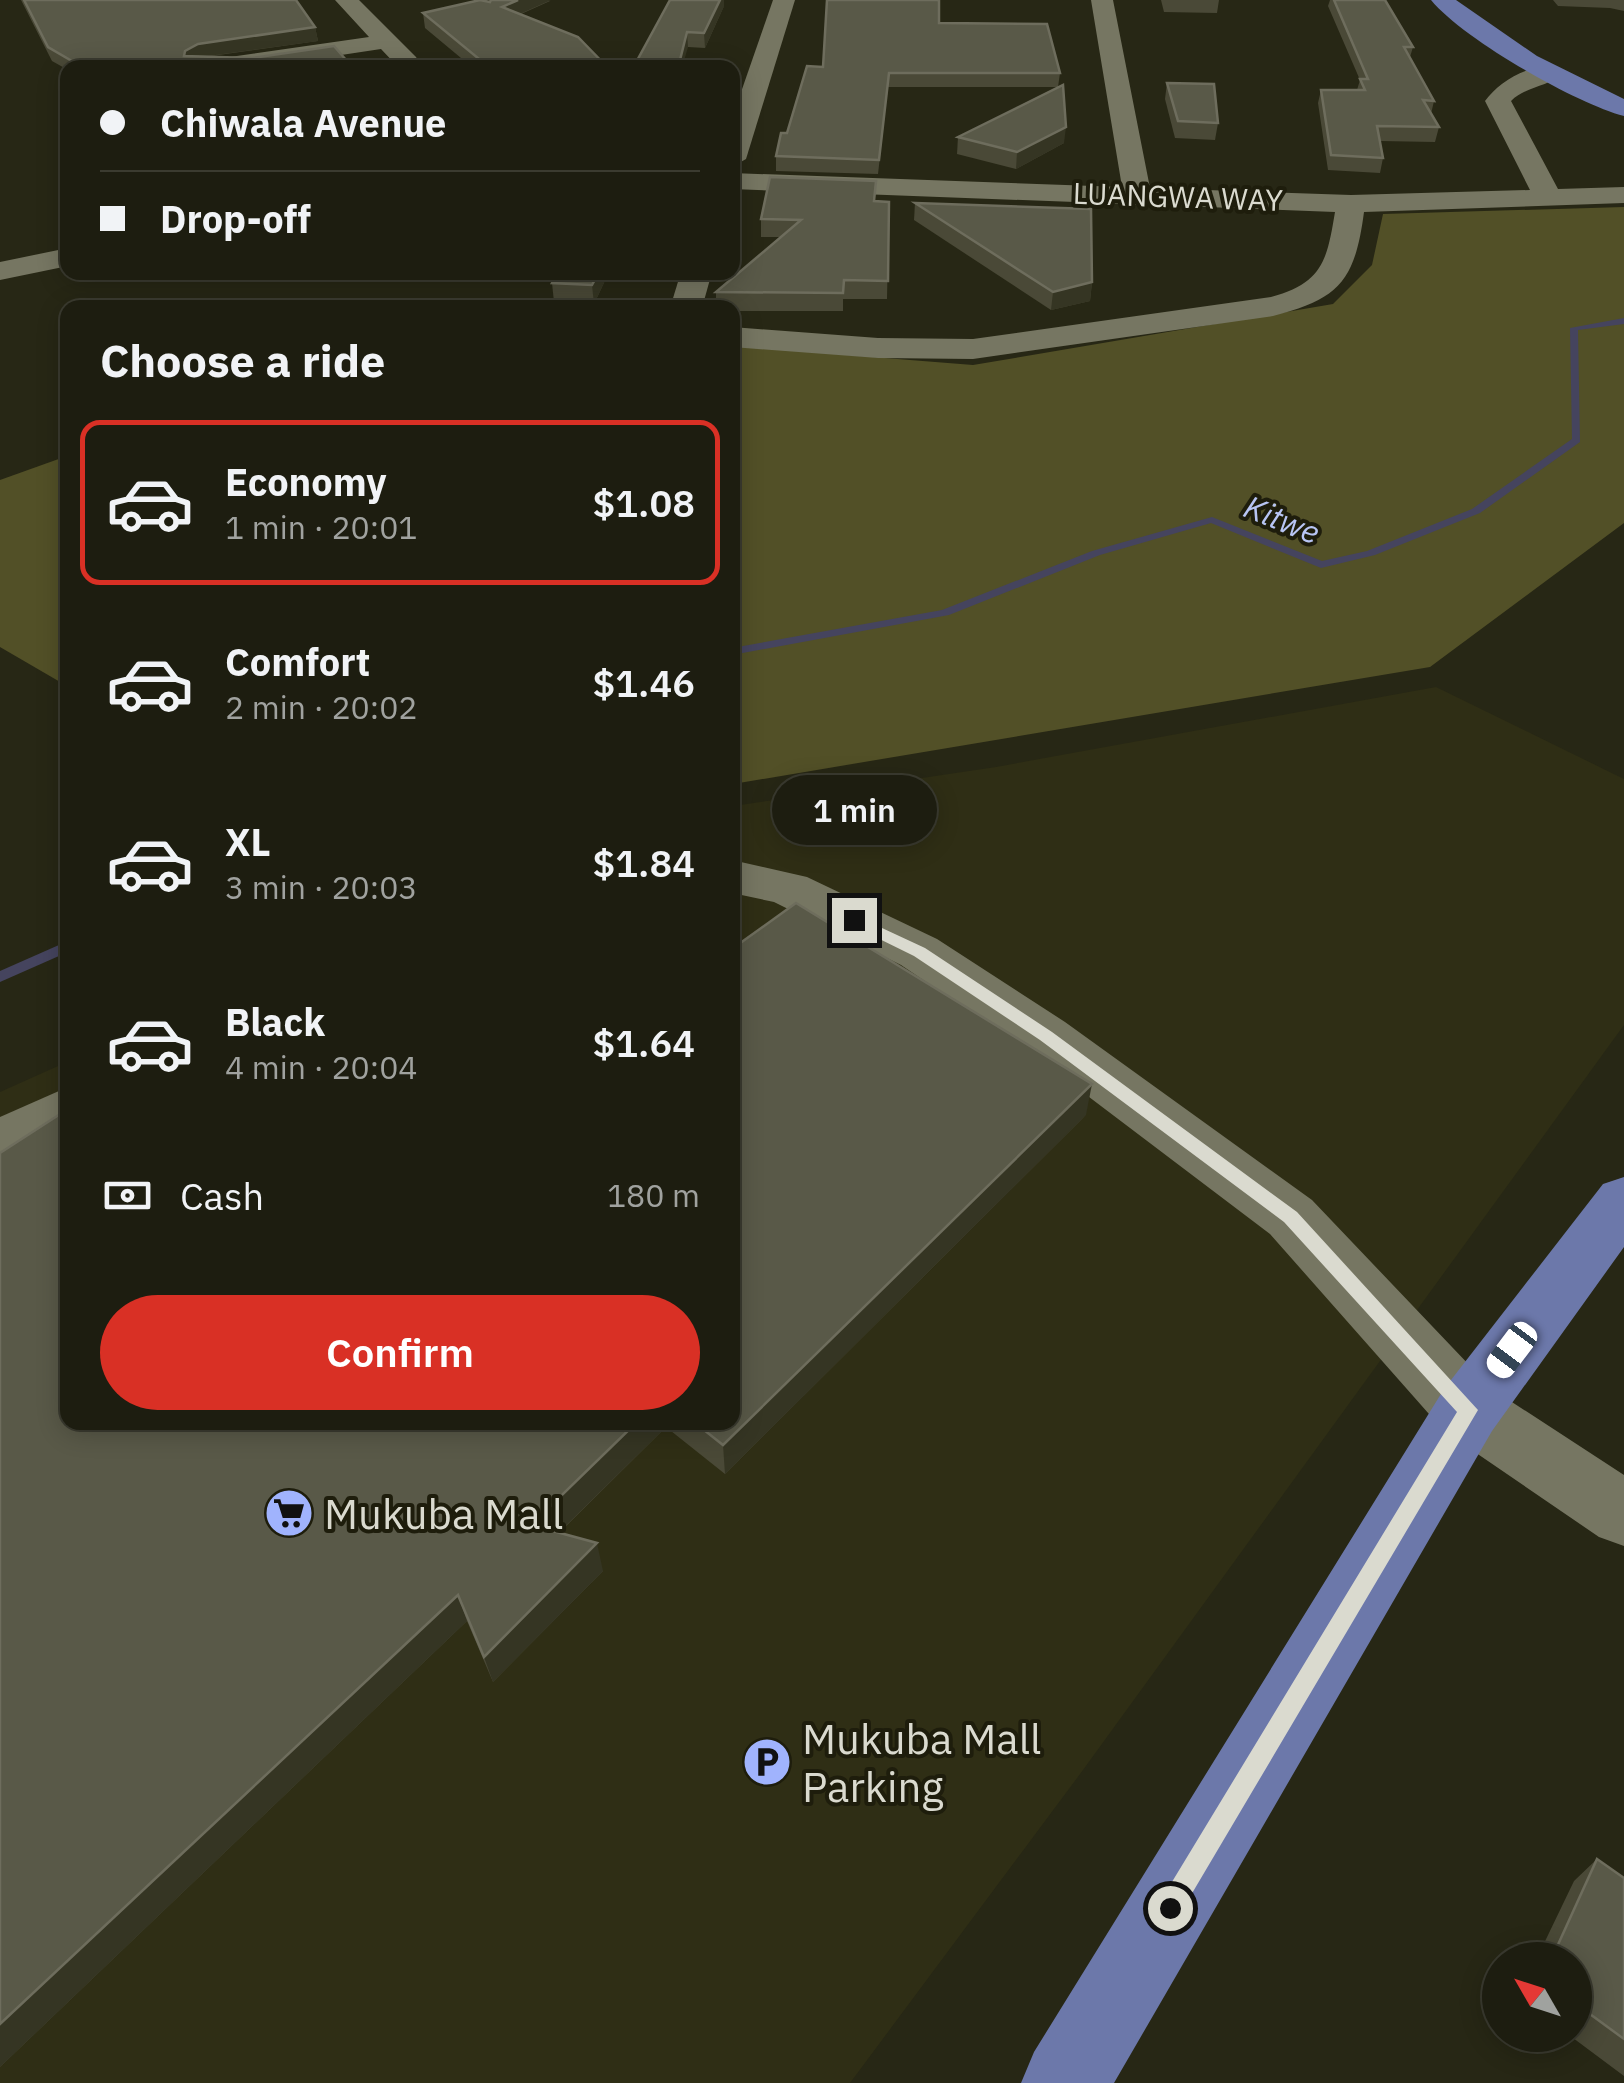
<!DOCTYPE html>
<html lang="en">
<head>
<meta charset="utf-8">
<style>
	body { margin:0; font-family:"IBM Plex Sans",sans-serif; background:#2a2a1e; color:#f1f3f6; height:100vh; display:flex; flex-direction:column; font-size:38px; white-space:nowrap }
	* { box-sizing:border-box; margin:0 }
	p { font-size:32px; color:#a0a29f }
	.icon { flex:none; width:55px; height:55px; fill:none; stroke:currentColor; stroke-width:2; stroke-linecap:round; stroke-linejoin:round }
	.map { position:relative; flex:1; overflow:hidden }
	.side { position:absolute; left:60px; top:300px; width:680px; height:1130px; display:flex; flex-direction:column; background:#1d1d10; border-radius:20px; box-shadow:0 5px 25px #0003,0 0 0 2px #3b3b30 }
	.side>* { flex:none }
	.top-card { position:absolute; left:60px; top:60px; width:680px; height:220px; border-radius:20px; box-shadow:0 5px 25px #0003,0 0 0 2px #3b3b30; display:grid; align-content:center; height:220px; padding:0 40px; background:#1d1d10 }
	.needle { width:65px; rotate:309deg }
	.buttons { position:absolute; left:1482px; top:1942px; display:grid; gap:20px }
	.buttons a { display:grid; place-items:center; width:110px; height:110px; border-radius:50%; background:#1d1d10; box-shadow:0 5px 25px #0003,0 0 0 2px #3b3b30; font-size:50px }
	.end { position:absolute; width:45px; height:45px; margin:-22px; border:12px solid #dadacf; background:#111; box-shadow:0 0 0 5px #111 }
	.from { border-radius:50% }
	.bubble { position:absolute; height:70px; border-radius:35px; background:#1d1d10; box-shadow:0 5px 25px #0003,0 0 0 2px #3b3b30; font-size:32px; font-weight:600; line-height:70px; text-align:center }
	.car { position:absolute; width:30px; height:60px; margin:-30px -15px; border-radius:12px; box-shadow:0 0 8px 2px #0007; background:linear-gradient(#fff 24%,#345 0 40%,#fff 0 76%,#345 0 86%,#fff 0) }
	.top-card b { display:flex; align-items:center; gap:35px; height:95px; font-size:38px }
	.top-card b+b { border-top:2px solid #3b3b30 }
	.top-card i { width:25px; height:25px; background:#f1f3f6 }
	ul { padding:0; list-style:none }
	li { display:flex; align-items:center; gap:30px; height:165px; margin:0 20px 15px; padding:0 20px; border:5px solid transparent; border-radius:20px }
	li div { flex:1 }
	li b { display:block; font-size:38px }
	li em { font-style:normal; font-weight:600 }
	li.on { border-color:#d93025 }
	li>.icon { width:90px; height:90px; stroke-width:1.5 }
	h2 { padding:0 40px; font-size:45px; line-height:120px }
	.pay { display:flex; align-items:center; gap:25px; height:110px; padding:0 40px; font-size:38px }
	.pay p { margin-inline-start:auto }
	.primary-button { display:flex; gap:20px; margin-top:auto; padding:20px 40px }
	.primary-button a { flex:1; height:115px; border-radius:60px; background:#d93025; color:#fff; font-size:40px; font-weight:600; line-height:115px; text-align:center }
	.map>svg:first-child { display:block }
	.built { fill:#2f2e15 }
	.green { fill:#525027 }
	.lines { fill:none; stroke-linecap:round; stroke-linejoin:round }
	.stream { fill:#45445e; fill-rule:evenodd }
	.minor { fill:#767662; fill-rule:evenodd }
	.major { fill:#6c78aa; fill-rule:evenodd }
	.wall { fill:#4a4937 }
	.shaded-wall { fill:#353523 }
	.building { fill:#595948; stroke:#6e6d5d; stroke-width:2.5 }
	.route { fill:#dadacf }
	.labels { text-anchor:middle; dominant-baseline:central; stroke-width:8; stroke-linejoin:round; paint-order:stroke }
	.far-street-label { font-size:30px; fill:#dadacf; stroke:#1e1d0c }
	.far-water-label { font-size:32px; font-style:italic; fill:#b8c5f4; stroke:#1e1d0c }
	.near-poi-label { font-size:42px; fill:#dadacf; stroke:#1e1d0c; text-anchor:start }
</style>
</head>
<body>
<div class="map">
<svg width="1624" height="2083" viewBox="0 0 1624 2083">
	<rect width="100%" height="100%" fill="#272715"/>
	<polygon class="built" points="1436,687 1624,779 1624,1025 1083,1770 850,2083 0,2083 0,1092 67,1062 68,1422 732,1422 733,806 996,767"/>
	<g class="green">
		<polygon points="1624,207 1624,523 1430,667 733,784 732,346 973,365 1333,304 1372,265 1383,214"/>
		<polygon points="67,456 68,456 67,686 0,647 0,480"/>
	</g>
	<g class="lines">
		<g class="stream">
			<polygon points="1624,318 1624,324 1578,330 1580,442 1480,513 1375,555 1321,568 1211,523 1100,555 949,615 732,655 732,648 942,610 1092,551 1212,517 1322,561 1367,551 1472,509 1572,439 1570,328"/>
			<polygon points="68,941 68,952 0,982 0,971"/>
		</g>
		<g class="minor">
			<polygon points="335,0 359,0 416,57 419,62 416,67 398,67 381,49 255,68 190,68 202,61 369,37"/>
			<polygon points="773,0 795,0 746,159 732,167 732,118"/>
			<path d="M1091 0H1113L1150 188 1351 195 1530 190 1485 101C1500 80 1533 61 1560 68L1563 73C1549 87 1526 86 1511 101L1558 189 1624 187V203L1364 212C1355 280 1340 299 1273 316L973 359 878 358 732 347V327L878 338 973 339 1271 297C1323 283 1327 260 1335 212L732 189V173L1122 187Z"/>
			<polygon points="68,248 68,266 0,280 0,262"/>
			<polygon points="681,272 712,272 702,308 670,308"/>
			<polygon points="732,860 807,877 937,939 1065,1022 1312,1200 1492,1389 1624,1475 1624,1546 1599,1537 1444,1431 1270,1234 1027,1050 901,965 774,902 732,893"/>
			<polygon points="68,1087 68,1135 0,1166 0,1117"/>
		</g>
		<g class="major">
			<path d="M1431 0H1456L1537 56 1624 99V116C1575 103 1463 39 1431 0Z"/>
			<polygon points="1624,1177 1624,1247 1492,1431 1114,2083 1021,2083 1034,2052 1444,1389 1603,1184"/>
		</g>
	</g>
	<g class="wall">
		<polygon points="21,0 296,0 315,27 318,41 204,57 353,68 68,68 68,70 52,61"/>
		<polygon points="1161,0 1219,0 1217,13 1164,12"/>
		<polygon points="1330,0 1385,0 1413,47 1410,57 1434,101 1431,114 1439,127 1435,142 1380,141 1383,158 1380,173 1328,170 1318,103 1321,90 1357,90 1360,80 1328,6"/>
		<polygon points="1553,0 1624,0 1624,11 1610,8 1558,6"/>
		<polygon points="550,1 521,14 608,68 473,68 425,28 423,13 490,2"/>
		<polygon points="724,6 705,48 688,47 633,68"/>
		<polygon points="939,23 1060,73 1058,87 888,87 878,174 776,171 776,156 823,67"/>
		<polygon points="1167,83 1218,123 1215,140 1175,138 1165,99"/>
		<polygon points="958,137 1064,143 1016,169 957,154"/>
		<polygon points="875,201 889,202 887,299 843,299 843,311 732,311 732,308 716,308 716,292 780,237 761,237 761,219"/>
		<polygon points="915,203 1092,282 1090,301 1051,310 914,220"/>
		<polygon points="558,272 609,272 594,304 554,302 552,283"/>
		<polygon points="1086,1115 725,1474 666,1427 559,1533 603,1571 493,1682 467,1621 0,2067 0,1153 68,1422 732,1422"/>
		<polygon points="1597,1859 1624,1878 1624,2076 1569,2035 1575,2035 1575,1960 1536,1960 1574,1881"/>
	</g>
	<g class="shaded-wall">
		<polygon points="518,0 551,0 504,21 502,7"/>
		<polygon points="720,0 724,0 724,6 705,48 704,33"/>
		<polygon points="315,27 318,41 201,57 184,56 185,51 198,44"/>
		<polygon points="687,32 688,47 682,68 678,68"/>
		<polygon points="1066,127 1064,143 1016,169 1017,152"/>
		<polygon points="599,272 609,272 594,304 592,285"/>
		<polygon points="1092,282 1090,301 1051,310 1053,292"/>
		<polygon points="1092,1084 1086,1115 725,1474 723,1445"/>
		<polygon points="637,1422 666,1422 666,1427 539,1552 531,1525"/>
		<polygon points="597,1543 603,1571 493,1682 484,1657"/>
		<polygon points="458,1595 467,1621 0,2067 0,2024"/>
	</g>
	<g class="building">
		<polygon points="24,0 296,0 315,27 198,44 185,51 184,56 252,58 334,46 353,68 84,68 48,47"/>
		<polygon points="480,0 490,2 491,0 518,0 502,7 578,37 608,68 490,68 423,13"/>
		<polygon points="670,0 720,0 704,33 687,32 678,68 633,68"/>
		<polygon points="827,0 939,0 939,23 1047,24 1060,73 889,73 879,160 776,156 781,133 787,133 807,66 823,67"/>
		<polygon points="1334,0 1385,0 1413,47 1404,47 1434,101 1423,100 1439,127 1377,126 1383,158 1331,155 1321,90 1365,90 1360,79 1368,79"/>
		<polygon points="1167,83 1214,84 1218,123 1178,121"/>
		<polygon points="1063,85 1066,127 1017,152 958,137"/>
		<polygon points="770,177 876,181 874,201 889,202 888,281 844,280 843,293 716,292 801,220 761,219"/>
		<polygon points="915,203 1091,209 1092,282 1053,292"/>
		<polygon points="558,272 599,272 592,285 552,283"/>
		<polygon points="796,903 1092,1084 723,1445 694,1422 732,1422 732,949"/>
		<polygon points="68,1109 68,1422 637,1422 531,1525 597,1543 484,1657 458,1595 0,2024 0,1153"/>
		<polygon points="1597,1859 1624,1878 1624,2039 1575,2003 1575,1960 1551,1960"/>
	</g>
	<polygon class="route" points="854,915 925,948 1052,1032 1297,1212 1478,1410 1178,1917 1170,1921 1161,1917 1158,1908 1161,1900 1457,1412 1284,1222 1040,1040 914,956 849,924 849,917"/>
	<defs>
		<g id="supermarket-disc" transform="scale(2.5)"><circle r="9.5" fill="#a0b3fd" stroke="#1e1d0c"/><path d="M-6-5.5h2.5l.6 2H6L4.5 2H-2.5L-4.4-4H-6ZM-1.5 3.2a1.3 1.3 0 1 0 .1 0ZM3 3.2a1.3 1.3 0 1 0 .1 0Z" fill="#111"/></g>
		<g id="parking-disc" transform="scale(2.5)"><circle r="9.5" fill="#a0b3fd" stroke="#1e1d0c"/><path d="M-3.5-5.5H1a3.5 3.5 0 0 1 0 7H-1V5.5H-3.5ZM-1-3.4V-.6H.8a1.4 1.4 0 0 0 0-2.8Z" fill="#111"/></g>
	</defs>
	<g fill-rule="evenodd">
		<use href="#supermarket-disc" x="289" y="1513"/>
		<use href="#parking-disc" x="767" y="1762"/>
	</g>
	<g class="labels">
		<g class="far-street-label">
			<text transform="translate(1178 196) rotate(2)">LUANGWA WAY</text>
		</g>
		<g class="far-water-label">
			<text transform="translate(1282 519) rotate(22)">Kitwe</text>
		</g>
		<g class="near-poi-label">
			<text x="324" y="1513">Mukuba Mall</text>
			<text x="802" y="1738">Mukuba Mall<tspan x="802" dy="48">Parking</tspan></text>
		</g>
	</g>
</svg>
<div class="buttons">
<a><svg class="needle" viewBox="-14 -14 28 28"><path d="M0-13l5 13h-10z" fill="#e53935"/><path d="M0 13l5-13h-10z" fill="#a0a29f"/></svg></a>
</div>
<i class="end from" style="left:1170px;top:1908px"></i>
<i class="end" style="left:854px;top:920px"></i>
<div class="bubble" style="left:772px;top:775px;width:165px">1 min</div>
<i class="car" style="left:1512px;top:1350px;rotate:217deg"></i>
<div class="top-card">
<b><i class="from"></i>Chiwala Avenue</b>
<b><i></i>Drop-off</b>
</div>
<section class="side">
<h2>Choose a ride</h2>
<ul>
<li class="on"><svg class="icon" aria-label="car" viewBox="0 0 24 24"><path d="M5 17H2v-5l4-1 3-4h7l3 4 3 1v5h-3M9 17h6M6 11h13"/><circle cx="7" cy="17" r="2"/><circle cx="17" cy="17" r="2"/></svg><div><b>Economy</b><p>1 min · 20:01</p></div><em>$1.08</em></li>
<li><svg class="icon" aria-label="car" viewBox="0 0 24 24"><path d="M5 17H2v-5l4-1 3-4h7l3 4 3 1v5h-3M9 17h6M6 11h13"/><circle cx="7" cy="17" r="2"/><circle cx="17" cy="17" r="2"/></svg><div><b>Comfort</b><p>2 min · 20:02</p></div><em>$1.46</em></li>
<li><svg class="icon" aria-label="car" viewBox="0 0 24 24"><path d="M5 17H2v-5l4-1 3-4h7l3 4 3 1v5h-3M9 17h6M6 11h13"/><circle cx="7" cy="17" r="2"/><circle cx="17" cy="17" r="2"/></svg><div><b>XL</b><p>3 min · 20:03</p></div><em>$1.84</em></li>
<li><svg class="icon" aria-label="car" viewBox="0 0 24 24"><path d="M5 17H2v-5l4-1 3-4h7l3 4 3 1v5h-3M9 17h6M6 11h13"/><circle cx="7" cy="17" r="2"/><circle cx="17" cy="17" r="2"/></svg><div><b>Black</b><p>4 min · 20:04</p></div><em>$1.64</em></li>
</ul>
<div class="pay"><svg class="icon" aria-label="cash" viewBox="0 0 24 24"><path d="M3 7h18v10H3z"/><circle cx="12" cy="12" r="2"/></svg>Cash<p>180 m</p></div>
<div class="primary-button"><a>Confirm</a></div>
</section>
</div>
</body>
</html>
